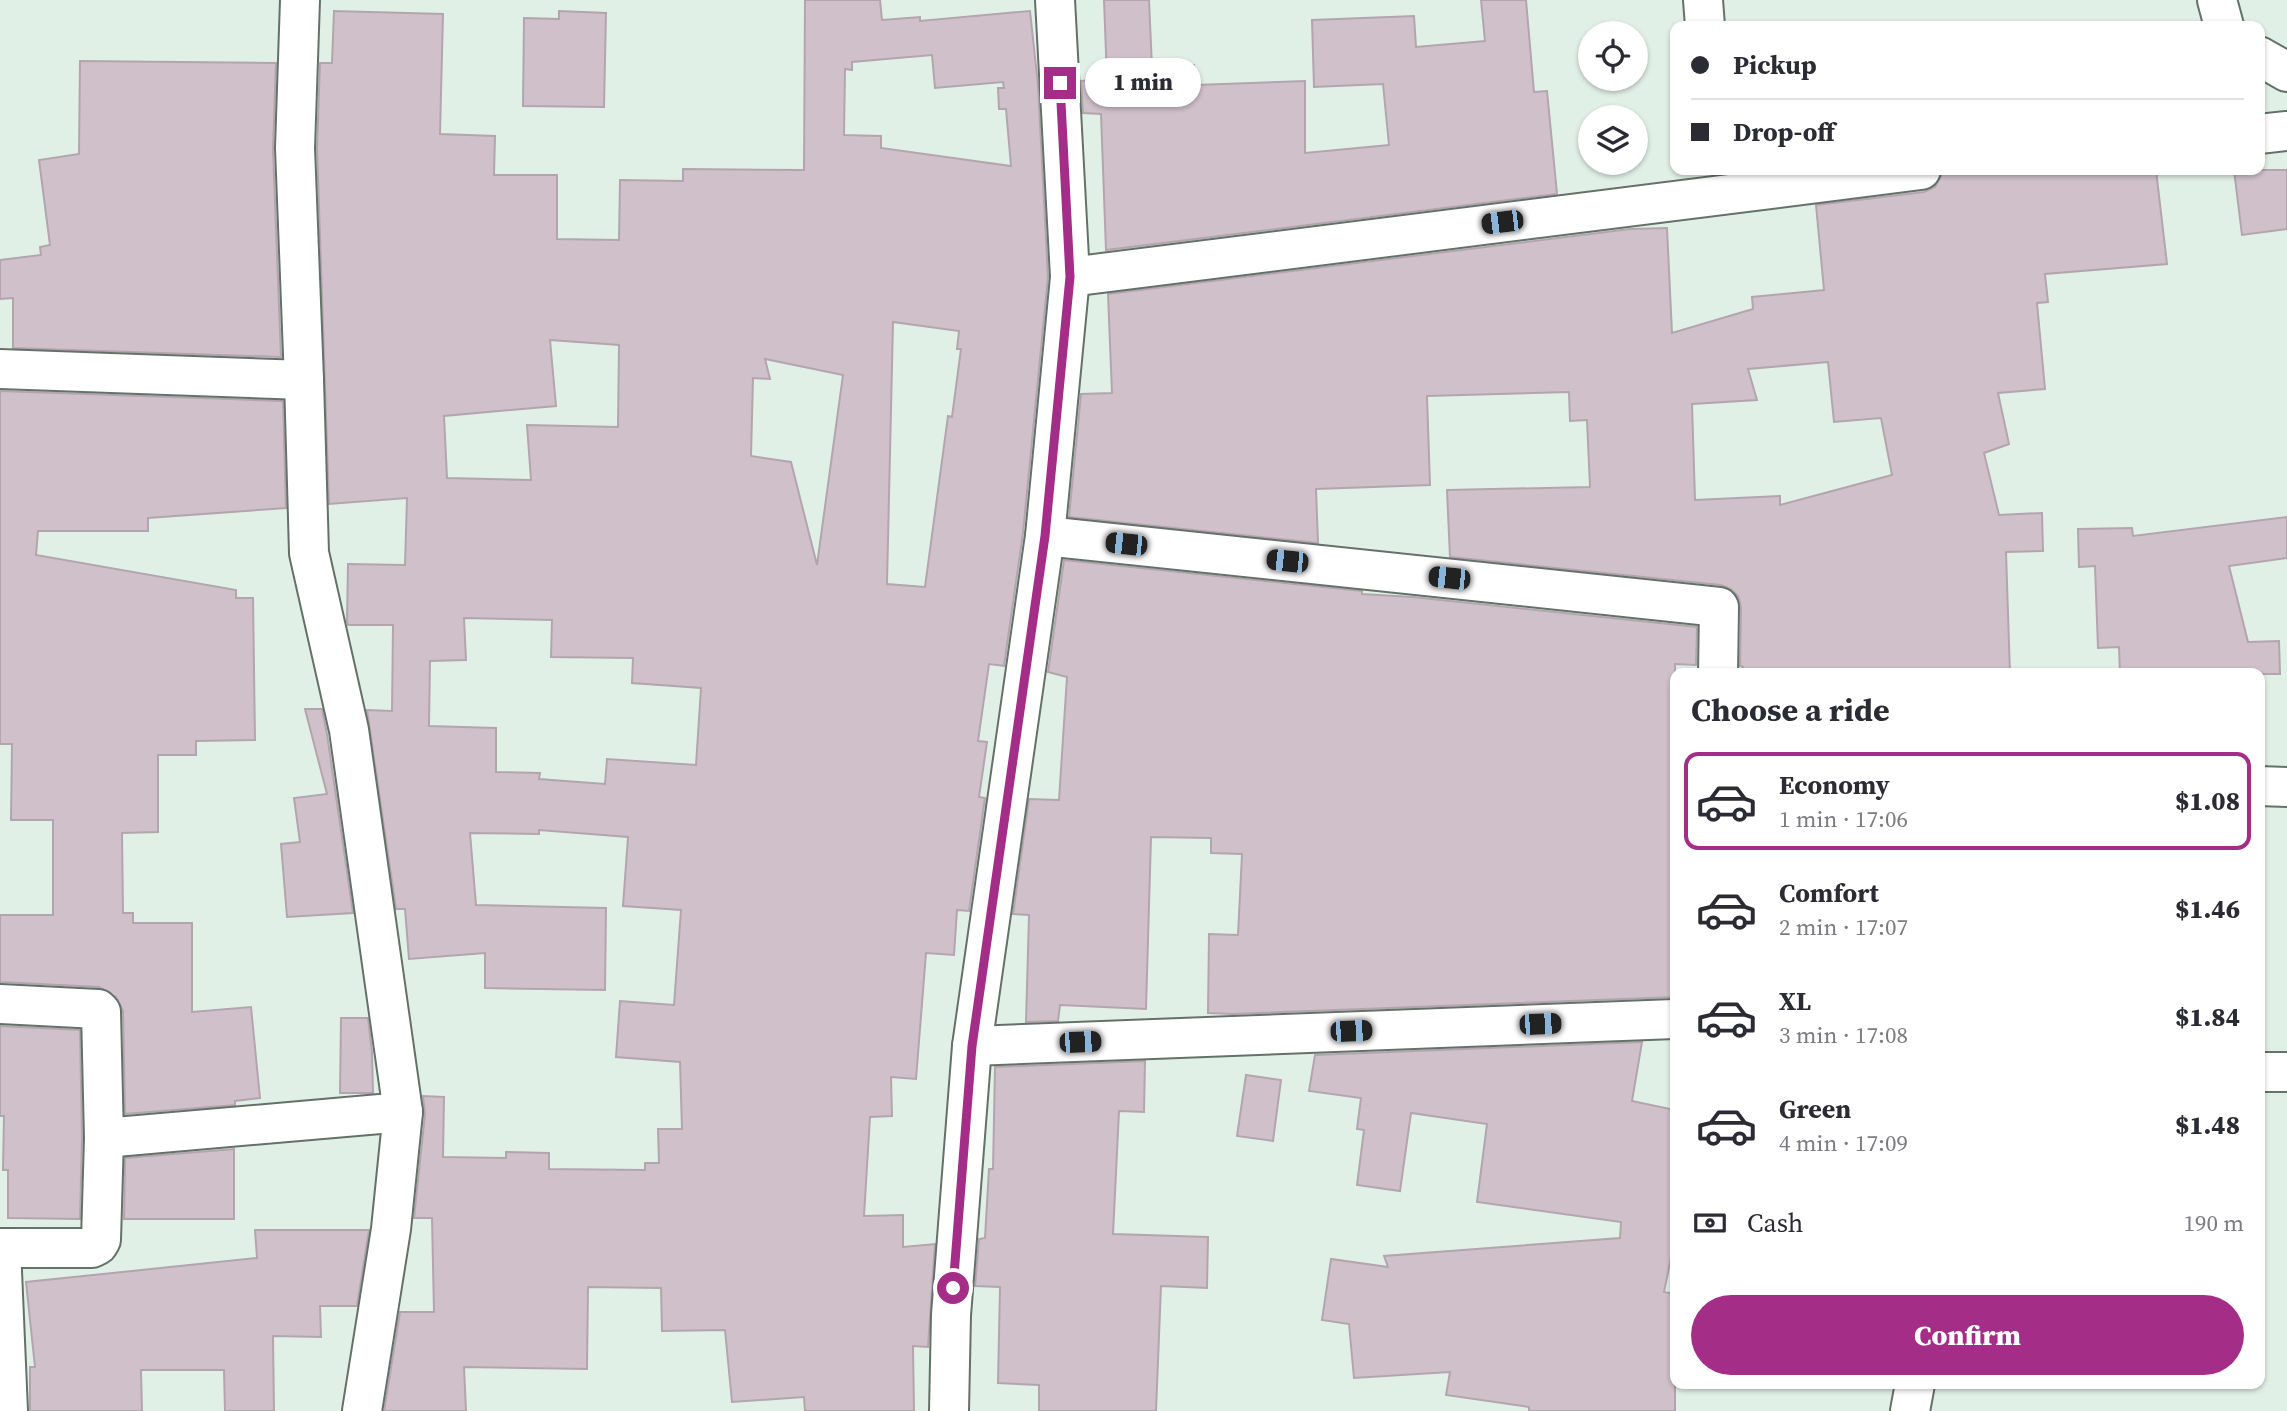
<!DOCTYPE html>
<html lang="en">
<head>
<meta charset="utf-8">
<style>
	body { margin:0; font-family:"Source Serif 4",serif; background:#f7f7f7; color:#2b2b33; height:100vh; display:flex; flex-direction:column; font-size:26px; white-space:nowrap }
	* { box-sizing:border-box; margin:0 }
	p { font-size:23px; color:#7c7c81 }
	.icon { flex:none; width:38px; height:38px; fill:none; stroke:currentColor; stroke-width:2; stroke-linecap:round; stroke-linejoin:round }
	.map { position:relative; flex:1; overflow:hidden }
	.panel { position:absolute; left:1670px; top:668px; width:595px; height:721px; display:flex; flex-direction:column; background:#fff; border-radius:14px; box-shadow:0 2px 5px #0004 }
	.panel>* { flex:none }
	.hud { position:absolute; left:1670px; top:21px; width:595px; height:154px; border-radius:14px; box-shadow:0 2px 5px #0004; display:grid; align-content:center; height:154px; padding:0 21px; background:#fff }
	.controls { position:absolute; left:1578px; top:21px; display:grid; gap:14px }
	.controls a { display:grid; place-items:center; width:70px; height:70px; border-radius:50%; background:#fff; box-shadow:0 2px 5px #0004; font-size:35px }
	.end { position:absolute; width:32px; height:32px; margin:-16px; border:9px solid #a42e87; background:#fff; box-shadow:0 0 0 4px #fff }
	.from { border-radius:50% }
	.bubble { position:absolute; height:49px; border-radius:24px; background:#fff; box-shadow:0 2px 5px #0004; font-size:23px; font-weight:800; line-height:49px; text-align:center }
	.car { position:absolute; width:21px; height:42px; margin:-21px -10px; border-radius:9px; box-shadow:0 0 5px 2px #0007; background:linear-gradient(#222 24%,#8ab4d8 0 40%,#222 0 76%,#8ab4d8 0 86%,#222 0) }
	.hud b { display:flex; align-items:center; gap:24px; height:66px; font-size:26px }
	.hud b+b { border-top:2px solid #e1e1e2 }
	.hud i { width:18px; height:18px; background:#2b2b33 }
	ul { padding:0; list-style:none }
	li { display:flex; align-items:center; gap:21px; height:98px; margin:0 14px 10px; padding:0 7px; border:4px solid transparent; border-radius:14px }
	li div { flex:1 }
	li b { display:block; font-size:26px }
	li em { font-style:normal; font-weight:800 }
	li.active { border-color:#a42e87 }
	li>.icon { width:63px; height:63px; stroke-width:1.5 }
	h2 { padding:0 21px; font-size:32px; line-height:84px }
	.pay { display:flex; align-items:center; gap:18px; height:77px; padding:0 21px; font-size:26px }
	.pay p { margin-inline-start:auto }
	.cta { display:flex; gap:14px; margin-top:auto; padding:14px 21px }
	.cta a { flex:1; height:80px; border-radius:42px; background:#a42e87; color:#fff; font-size:28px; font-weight:800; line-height:80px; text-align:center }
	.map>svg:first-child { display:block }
	.building { fill:#cfc0c9; stroke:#b3a5ae; stroke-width:2; fill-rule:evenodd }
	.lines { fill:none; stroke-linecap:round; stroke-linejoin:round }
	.minor-casing { stroke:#647169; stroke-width:42 }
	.minor { stroke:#fff; stroke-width:38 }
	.route { stroke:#a42e87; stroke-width:9 }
</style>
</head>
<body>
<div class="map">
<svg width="2287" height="1411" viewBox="0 0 2287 1411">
	<rect width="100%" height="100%" fill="#e1f0e7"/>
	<g class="building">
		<path d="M805 0H880L882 20 920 17V21L1030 11 1038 85 1048 277 1023 533 1004 666 989 664 978 741 987 742 979 797 985 798 969 911 957 910 954 955 926 953 916 1079 891 1077 892 1116 870 1117 864 1216 903 1215V1247L935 1244 928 1347 913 1346 914 1411H805L804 1397 732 1402 725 1330 662 1331 661 1288 588 1287 587 1369 464 1367 466 1411H384L400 1312H434L432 1218H414L425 1114 423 1096 444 1097 443 1157 506 1158V1152L549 1153V1169L645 1170V1163H659L658 1129H682L680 1062 616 1057 620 1001 674 1005 681 910 623 906 628 837 539 830V834L470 833 476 905 606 908 605 990 485 988V953L409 959 405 909H396L367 710 392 711 393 625H348L347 621 348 564 405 565 407 498 329 504 317 148 320 63H332L334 11 443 14 440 134 495 136 494 175H557V239L619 240 620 180 683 181V169L804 170ZM932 55 935 88 1003 82 1004 88H998L999 109H1006L1011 166 881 148V136L844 135 845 69 852 70V62ZM893 322 959 331 957 349H961L952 417 948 416 925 587 887 584ZM550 340 619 345 618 427 527 425 531 480 447 478 444 416 556 406ZM765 359 843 375 817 565 791 462 751 456 753 378 770 379ZM464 618 552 620 551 657 633 658 632 683 701 688 696 765 607 759 605 784 539 779 540 773 496 772V728L429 726 430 661 466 660Z"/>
		<polygon points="1104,0 1149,0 1152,67 1194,65 1195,85 1305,81 1305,153 1389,145 1383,84 1314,87 1312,20 1414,16 1416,47 1485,41 1481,0 1526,0 1534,92 1547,91 1557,194 1106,250 1101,114 1083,113 1081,81 1107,79"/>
		<polygon points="559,11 606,13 604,107 523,106 524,18 559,19"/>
		<polygon points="80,61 276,63 273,149 281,357 13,348 13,298 0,299 0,260 41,255 40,247 50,245 39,160 79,154"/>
		<path d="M1997 170H2156L2167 264 2045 274 2048 302 2037 303 2045 389 1998 393 2009 444 1984 453 1999 515 2042 513 2043 551 2006 552 2010 674H1742L1743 667 1740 666 1741 607 1738 596 1731 589 1721 585 1450 557 1447 490 1590 487 1587 420 1570 421 1569 392 1427 396 1430 485 1316 489 1318 543 1069 517 1081 394 1112 393 1108 294 1630 229 1667 228 1672 333 1753 309 1752 297 1824 290 1816 205 1924 192 1935 187 1942 174ZM1828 362 1834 422 1881 418 1892 475 1780 505V496L1695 500 1692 404 1757 400 1748 369Z"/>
		<polygon points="2234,170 2287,170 2287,229 2242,235"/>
		<polygon points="0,391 283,401 286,508 148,518 148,531 38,531 36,555 236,590 236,598 253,598 255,740 196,741 196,755 158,755 158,832 122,833 123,913 133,913 133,923 192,923 192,1012 251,1007 260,1098 235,1101 235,1105 125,1114 123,1011 116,997 99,987 0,982 0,915 53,915 53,820 11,820 12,744 0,744"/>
		<polygon points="2287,517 2287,558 2229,566 2248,642 2279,641 2280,674 2120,674 2119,647 2098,648 2095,566 2079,567 2078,529 2132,528 2133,536"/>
		<polygon points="1064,560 1362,591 1362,594 1413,597 1697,627 1696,665 1675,664 1675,997 1232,1014 1208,1013 1209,934 1238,935 1242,854 1211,853 1211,838 1151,837 1146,1009 1060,1005 1058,1021 1026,1022 1029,915 1013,914 1029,799 1059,800 1067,677 1048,672"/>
		<polygon points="305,709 322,709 327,734 353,913 287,917 281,844 300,842 294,798 327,794"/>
		<polygon points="341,1018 368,1018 372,1052 373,1093 340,1093"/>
		<polygon points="0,1026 80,1030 82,1138 80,1219 8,1218 8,1170 3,1170 4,1116 0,1116"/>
		<polygon points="1642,1042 1632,1101 1675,1110 1675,1238 1664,1292 1675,1294 1675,1411 1529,1411 1529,1407 1446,1395 1450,1372 1354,1378 1349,1324 1322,1320 1331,1259 1388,1267 1384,1256 1620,1238 1621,1222 1477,1202 1487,1124 1411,1113 1400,1191 1357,1185 1364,1130 1357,1129 1361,1098 1309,1091 1315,1055"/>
		<polygon points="1145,1061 1144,1112 1119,1111 1113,1234 1208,1237 1207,1288 1161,1286 1156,1411 1039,1411 1039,1385 998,1383 1000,1287 975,1286 979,1239 985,1238 989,1169 993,1169 995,1067"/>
		<polygon points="1246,1075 1281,1080 1273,1141 1237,1136"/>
		<polygon points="234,1149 234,1219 124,1219 125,1158"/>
		<polygon points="255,1230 369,1230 357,1306 320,1306 321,1337 273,1336 274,1411 225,1411 224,1370 141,1370 142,1411 30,1411 30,1367 35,1367 26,1282 257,1258"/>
	</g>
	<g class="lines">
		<g class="minor-casing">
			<g id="minor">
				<polyline points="1703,0 1705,26"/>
				<polyline points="2217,0 2224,26"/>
				<polyline points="2259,56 2287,72"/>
				<polyline points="2259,134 2287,131"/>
				<polyline points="1070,277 1921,170"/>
				<polyline points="0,369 304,380 295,148 300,0"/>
				<polyline points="304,380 309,553 349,730 403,1112 391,1229 362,1411"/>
				<polyline points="1045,536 1719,607 1718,674"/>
				<polyline points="2259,786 2287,787"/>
				<polyline points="0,1004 98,1009 101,1012 104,1138 101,1240 98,1245 92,1248 0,1248"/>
				<polyline points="972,1046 1675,1019"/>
				<polyline points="2259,1072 2287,1072"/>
				<polyline points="104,1138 403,1112"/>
				<polyline points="1,1248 8,1411"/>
				<polyline points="949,1411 951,1315 972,1046 1045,536 1070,277 1055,0"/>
				<polyline points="1910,1411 1915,1384"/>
			</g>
		</g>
		<use href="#minor" class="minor"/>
	</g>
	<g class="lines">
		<polyline class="route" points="953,1288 972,1046 1045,536 1070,277 1060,83"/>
	</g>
</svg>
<div class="controls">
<a><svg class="icon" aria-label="locate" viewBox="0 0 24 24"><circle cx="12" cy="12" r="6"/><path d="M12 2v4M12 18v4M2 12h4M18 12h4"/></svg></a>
<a><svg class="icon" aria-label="layers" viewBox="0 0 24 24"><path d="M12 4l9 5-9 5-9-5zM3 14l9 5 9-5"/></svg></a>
</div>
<i class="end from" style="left:953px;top:1288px"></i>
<i class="end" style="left:1060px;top:83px"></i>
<div class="bubble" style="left:1085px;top:58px;width:116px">1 min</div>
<i class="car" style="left:1502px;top:222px;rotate:263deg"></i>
<i class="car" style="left:1126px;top:544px;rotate:276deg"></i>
<i class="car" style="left:1287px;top:561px;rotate:276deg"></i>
<i class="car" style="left:1449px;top:578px;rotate:276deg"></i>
<i class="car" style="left:1540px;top:1024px;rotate:88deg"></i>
<i class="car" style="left:1351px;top:1031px;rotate:88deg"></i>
<i class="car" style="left:1080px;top:1042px;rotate:88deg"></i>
<div class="hud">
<b><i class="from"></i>Pickup</b>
<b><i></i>Drop-off</b>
</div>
<section class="panel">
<h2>Choose a ride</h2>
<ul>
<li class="active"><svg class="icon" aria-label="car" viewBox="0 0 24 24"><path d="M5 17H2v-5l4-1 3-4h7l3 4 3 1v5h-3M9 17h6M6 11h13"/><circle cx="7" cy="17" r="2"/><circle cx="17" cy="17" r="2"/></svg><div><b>Economy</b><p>1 min · 17:06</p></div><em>$1.08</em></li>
<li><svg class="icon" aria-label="car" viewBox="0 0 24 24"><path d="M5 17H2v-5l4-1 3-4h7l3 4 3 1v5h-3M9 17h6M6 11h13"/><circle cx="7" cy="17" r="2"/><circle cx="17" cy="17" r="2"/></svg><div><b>Comfort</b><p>2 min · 17:07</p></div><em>$1.46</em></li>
<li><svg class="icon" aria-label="car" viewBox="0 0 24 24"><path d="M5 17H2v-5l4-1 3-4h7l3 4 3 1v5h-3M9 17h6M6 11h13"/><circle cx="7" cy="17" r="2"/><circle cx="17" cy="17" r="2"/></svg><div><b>XL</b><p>3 min · 17:08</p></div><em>$1.84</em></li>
<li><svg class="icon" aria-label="car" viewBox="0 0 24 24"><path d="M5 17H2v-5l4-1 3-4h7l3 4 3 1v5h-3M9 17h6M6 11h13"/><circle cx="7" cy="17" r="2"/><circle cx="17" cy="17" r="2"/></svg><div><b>Green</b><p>4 min · 17:09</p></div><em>$1.48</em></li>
</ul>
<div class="pay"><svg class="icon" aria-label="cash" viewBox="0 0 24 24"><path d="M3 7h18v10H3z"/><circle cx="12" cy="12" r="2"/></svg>Cash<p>190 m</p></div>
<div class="cta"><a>Confirm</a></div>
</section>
</div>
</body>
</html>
